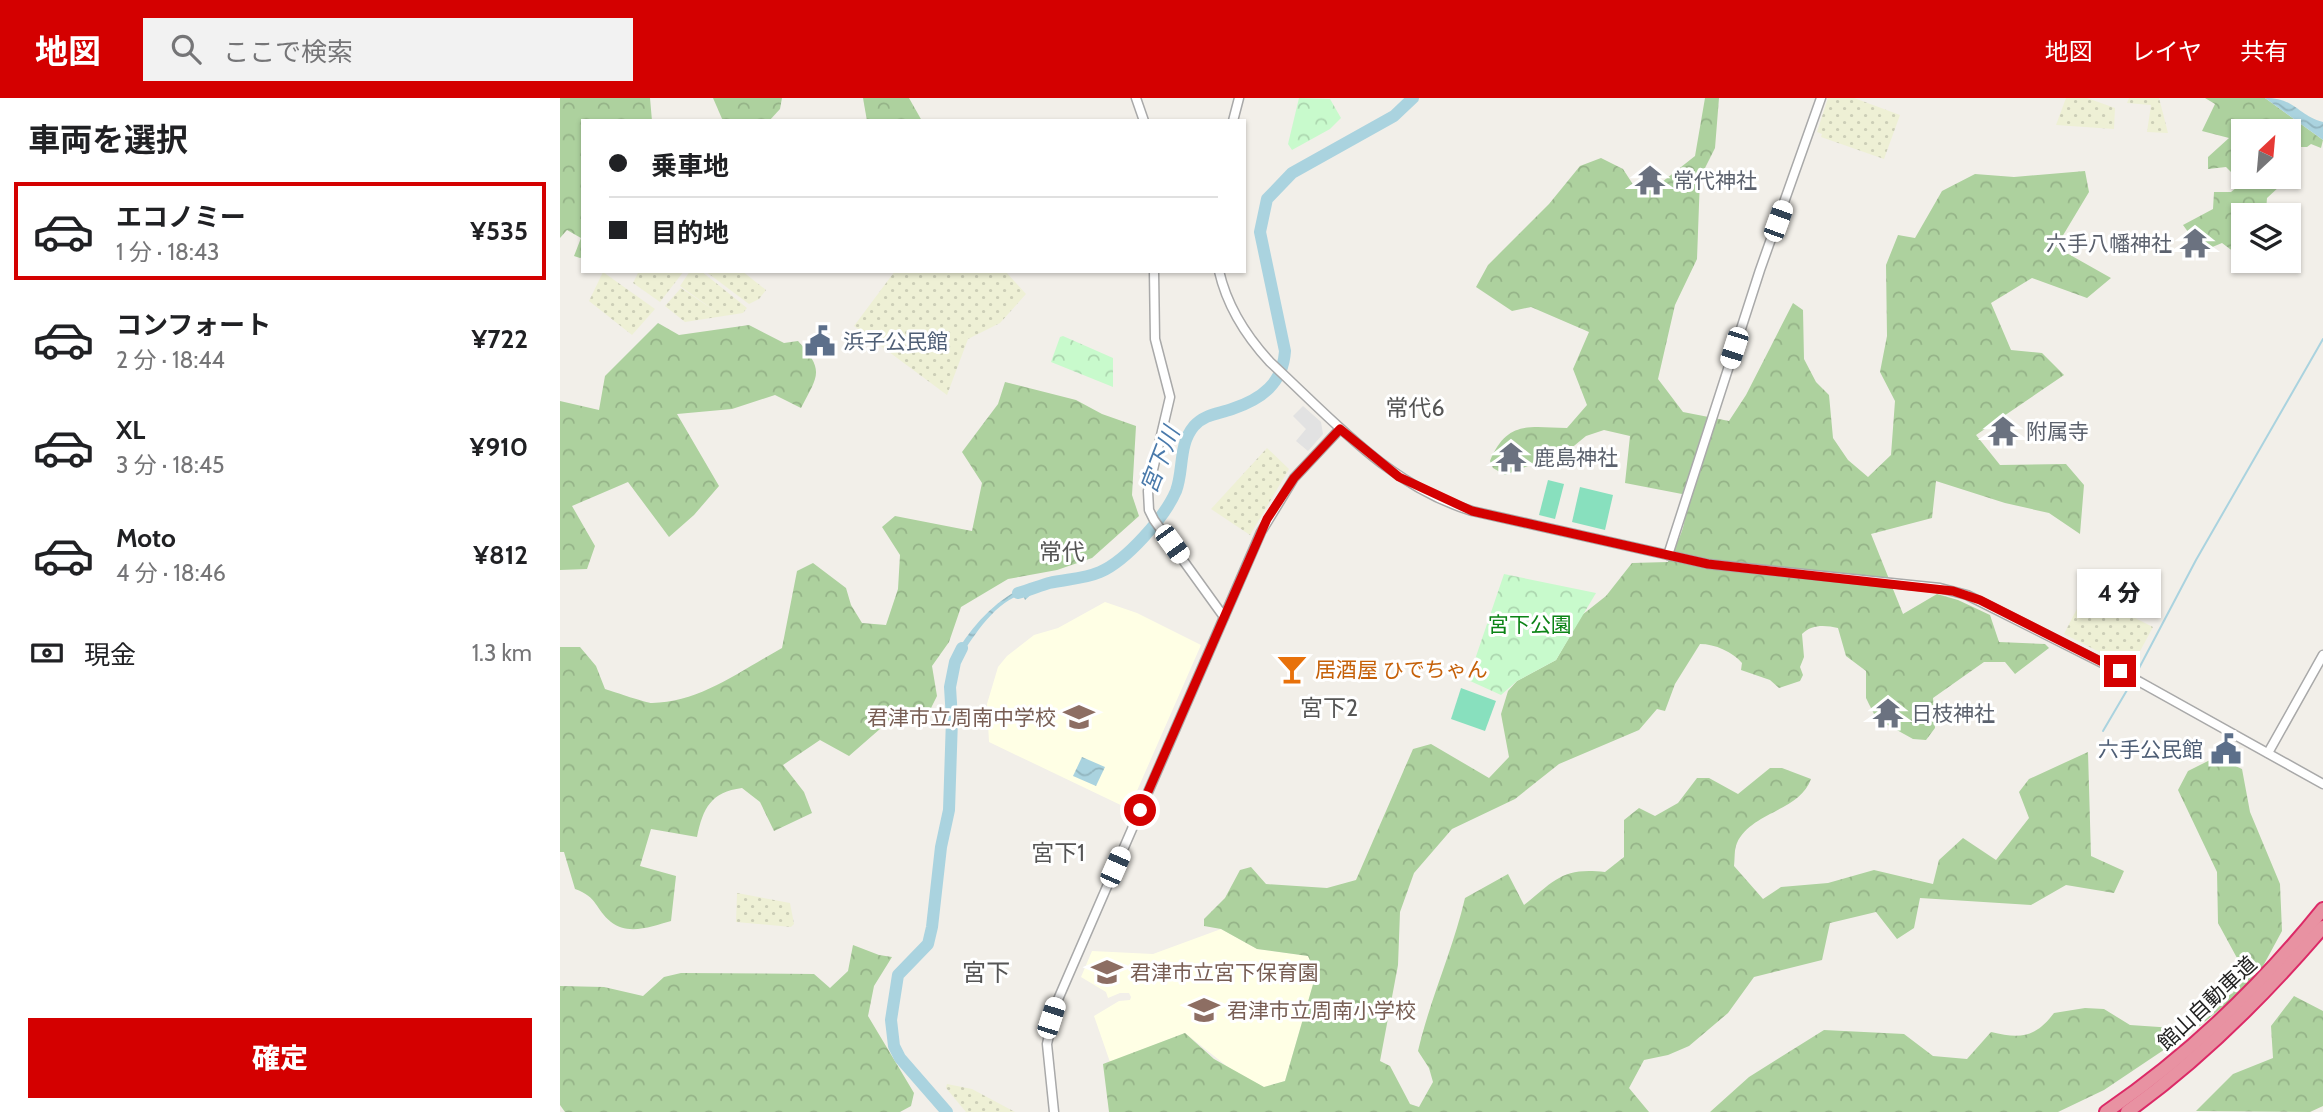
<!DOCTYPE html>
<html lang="ja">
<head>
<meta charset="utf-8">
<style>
	body { margin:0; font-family:Cabin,"Noto Sans JP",sans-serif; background:#f2f2f2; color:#202124; height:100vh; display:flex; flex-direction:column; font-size:26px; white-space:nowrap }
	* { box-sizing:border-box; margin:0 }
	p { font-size:23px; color:#757577 }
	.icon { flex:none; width:38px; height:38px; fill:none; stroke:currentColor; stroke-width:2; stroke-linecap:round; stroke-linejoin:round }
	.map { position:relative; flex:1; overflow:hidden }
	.side { display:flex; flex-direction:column; background:#fff; width:560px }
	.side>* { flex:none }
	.guide { position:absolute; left:21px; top:21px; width:665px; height:154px; border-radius:0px; box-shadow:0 2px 5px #0004; display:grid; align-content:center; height:154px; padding:0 28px; background:#fff }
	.needle { width:46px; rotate:26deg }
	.buttons { position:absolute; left:1671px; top:21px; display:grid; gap:14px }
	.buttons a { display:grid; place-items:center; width:70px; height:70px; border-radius:0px; background:#fff; box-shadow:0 2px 5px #0004; font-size:35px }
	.end { position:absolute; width:32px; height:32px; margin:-16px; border:9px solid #d40000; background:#fff; box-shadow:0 0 0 4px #fff }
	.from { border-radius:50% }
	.bubble { position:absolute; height:49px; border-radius:0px; background:#fff; box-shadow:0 2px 5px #0004; font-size:23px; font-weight:800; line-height:49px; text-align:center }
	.car { position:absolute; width:21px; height:42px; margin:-21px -10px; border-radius:9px; box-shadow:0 0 5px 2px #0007; background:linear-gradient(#fff 24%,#345 0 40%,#fff 0 76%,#345 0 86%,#fff 0) }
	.guide b { display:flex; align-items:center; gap:24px; height:66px; font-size:26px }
	.guide b+b { border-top:2px solid #e0e0e0 }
	.guide i { width:18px; height:18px; background:#202124 }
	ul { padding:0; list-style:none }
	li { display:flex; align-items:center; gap:21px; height:98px; margin:0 14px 10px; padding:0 14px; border:4px solid transparent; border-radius:0px }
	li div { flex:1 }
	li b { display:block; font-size:26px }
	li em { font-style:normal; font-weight:800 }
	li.selected { border-color:#d40000 }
	li>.icon { width:63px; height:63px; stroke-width:1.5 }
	h2 { padding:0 28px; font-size:32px; line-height:84px }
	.pay { display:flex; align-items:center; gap:18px; height:77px; padding:0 28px; font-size:26px }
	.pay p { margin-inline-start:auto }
	.cta { display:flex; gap:14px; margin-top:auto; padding:14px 28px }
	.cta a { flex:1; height:80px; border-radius:0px; background:#d40000; color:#fff; font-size:28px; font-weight:800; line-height:80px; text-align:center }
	header { display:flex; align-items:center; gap:42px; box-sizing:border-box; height:98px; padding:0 35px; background:#d40000; color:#fff }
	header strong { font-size:33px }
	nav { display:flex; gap:38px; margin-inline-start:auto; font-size:24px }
	.search { width:490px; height:63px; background:#f2f2f2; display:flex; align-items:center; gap:18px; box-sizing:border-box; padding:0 24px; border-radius:0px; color:#757577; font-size:26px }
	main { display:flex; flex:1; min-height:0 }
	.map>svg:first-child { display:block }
	.education { fill:#ffffe5 }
	.farmland { fill:url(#farmland-dots) }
	.forest { fill:url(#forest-crowns) }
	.park { fill:url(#park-crowns) }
	.pitch { fill:#88e0be }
	.parking { fill:#e2e2e2 }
	.water { fill:url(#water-waves) }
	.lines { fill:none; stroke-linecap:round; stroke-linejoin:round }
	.stream { stroke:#aad3df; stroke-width:2 }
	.river { stroke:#aad3df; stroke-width:12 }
	.minor-casing { stroke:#a9a9a9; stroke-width:11 }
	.highway-casing { stroke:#dc2a67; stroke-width:16 }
	.minor { stroke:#fff; stroke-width:8 }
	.highway { stroke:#e892a2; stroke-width:12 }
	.route { stroke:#d40000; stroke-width:9 }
	.labels { text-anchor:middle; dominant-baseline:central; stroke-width:6; stroke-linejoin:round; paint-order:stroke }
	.worship-label { font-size:21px; fill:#5b616d; stroke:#fff; text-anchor:start }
	.service-label { font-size:21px; fill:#4e5e75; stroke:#fff; text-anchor:start }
	.park-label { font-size:21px; fill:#0c8416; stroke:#fff }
	.food-label { font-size:21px; fill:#c56008; stroke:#fff; text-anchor:start }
	.education-label { font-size:21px; fill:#785e54; stroke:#fff; text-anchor:start }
	.street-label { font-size:21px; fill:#222; stroke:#fff }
	.neighbourhood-label { font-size:23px; fill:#555; stroke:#fff }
	.water-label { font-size:23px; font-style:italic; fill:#4a7aab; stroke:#fff }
	.quarter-label { font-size:24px; fill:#555; stroke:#fff }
</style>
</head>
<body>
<header>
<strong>地図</strong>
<div class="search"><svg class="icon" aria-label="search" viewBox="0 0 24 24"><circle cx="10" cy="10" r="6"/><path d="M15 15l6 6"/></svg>ここで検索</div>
<nav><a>地図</a><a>レイヤ</a><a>共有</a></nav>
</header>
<main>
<section class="side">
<h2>車両を選択</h2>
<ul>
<li class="selected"><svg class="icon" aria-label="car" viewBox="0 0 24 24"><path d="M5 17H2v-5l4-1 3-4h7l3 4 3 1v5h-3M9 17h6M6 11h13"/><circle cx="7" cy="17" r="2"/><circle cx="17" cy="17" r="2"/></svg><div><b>エコノミー</b><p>1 分 · 18:43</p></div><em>¥535</em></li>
<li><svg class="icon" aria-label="car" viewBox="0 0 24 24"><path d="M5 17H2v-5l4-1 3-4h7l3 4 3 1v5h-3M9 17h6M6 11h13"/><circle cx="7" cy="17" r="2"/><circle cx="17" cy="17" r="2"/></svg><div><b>コンフォート</b><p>2 分 · 18:44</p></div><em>¥722</em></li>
<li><svg class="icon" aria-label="car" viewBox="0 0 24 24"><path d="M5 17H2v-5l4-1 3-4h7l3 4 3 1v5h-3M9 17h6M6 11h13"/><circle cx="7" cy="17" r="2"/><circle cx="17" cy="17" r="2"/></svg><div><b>XL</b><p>3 分 · 18:45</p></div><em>¥910</em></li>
<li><svg class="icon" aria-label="car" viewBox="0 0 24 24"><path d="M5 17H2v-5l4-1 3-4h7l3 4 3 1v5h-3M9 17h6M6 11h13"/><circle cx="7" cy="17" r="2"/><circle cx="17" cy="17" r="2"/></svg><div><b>Moto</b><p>4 分 · 18:46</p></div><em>¥812</em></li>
</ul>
<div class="pay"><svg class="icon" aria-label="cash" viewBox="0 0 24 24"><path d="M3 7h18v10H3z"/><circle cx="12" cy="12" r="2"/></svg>現金<p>1.3 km</p></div>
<div class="cta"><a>確定</a></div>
</section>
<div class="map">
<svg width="1763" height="1014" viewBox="0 0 1763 1014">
	<defs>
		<pattern id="farmland-dots" width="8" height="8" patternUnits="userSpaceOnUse" patternTransform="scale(1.75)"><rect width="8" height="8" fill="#eef0d5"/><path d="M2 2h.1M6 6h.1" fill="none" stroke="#ccceb7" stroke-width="1.8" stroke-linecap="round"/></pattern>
		<pattern id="forest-crowns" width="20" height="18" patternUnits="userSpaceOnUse" patternTransform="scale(1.75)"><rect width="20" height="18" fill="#add19e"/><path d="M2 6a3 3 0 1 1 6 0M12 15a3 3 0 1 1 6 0" fill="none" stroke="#95b388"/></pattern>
		<pattern id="park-crowns" width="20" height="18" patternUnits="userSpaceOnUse" patternTransform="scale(1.75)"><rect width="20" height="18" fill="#c8facc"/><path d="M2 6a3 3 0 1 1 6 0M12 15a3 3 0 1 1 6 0" fill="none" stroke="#acd6af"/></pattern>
		<pattern id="water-waves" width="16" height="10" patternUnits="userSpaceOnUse" patternTransform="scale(1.75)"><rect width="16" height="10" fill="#aad3df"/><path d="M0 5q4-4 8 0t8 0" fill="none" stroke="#92b5bf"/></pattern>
	</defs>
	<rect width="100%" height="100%" fill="#f2efe9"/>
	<g class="education">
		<polygon points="545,504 577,515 641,547 569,711 429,644 427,606 438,569 447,558 474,537 498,530"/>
		<polygon points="661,831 697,851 748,858 756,876 725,983 704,989 673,973 625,935 550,964 534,918 559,903 570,902 571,899 569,895 560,895 548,900 546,894 521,879 532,853 593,856"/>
	</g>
	<g class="farmland">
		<polygon points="1268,0 1294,0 1340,17 1324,61 1261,39 1262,36 1257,34"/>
		<polygon points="1506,0 1527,0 1555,10 1554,31 1496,27"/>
		<polygon points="1569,0 1599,0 1608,35 1587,34 1591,7 1567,5"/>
		<polygon points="79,173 124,173 100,204 73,185"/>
		<polygon points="130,173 141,173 187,210 183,215 125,224 105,208 121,190 158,215 120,188"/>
		<polygon points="145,173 182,173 206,192 199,201 189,206"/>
		<polygon points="335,173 445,173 466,196 440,225 408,241 387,297 294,228"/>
		<polygon points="43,174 95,211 72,237 29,203"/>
		<polygon points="707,350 729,371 690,437 651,411"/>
		<polygon points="1525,495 1593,529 1571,570 1504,536"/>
		<polygon points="177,795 230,805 234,826 231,829 176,824"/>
		<polygon points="387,986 412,991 455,1014 406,1014 386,990"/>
	</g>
	<g class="forest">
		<polygon points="0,0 90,0 92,23 23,23 23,159 20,160 14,158 21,140 7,132 0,140"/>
		<polygon points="153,0 222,0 220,11 209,23 163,23"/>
		<polygon points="303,0 349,0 362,23 307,23"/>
		<path d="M1145 0H1159L1155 50 1140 80 1137 161 1115 207 1098 281 1123 314 1169 323 1186 297 1233 205 1243 212 1244 261 1256 284 1269 297 1273 340 1288 362 1308 379 1331 357 1335 303 1320 274 1327 238 1326 167 1338 137 1355 140 1382 93 1415 76 1454 79 1525 73 1529 94 1496 149 1551 180 1527 200 1472 180 1431 205 1451 252 1482 255 1504 277 1416 337 1440 367 1506 366 1524 387 1520 436 1489 415 1445 405 1376 383 1372 420 1311 436 1343 516 1377 496 1398 502 1430 517 1439 544 1485 546 1489 550 1455 576 1445 564H1424L1373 600 1375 630 1366 642 1353 641 1326 626 1325 622H1317L1306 600V573L1286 558 1278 530C1265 527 1252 526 1242 536L1244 559 1240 569 1243 577 1240 583 1219 590 1210 582 1181 572 1182 565C1173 554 1155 546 1140 546L1115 586 1105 613 1097 611 1079 632 999 666 955 701 892 731 854 775 840 814 838 867 820 963 830 968 850 1006 859 1009 873 984 869 970 858 953C870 901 893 852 905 800L948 776 964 807C995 782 1003 769 1045 774L1064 759V722L1079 710 1095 718 1118 705 1137 680H1149L1178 696 1210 670H1222L1251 681C1240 713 1191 714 1177 745 1174 751 1175 761 1174 768L1203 801 1221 789 1268 785 1314 772 1373 786 1379 762 1403 740 1436 762 1469 720 1459 694 1469 681 1528 654 1531 758 1564 773 1554 795 1506 787 1471 807 1360 800 1354 830 1337 841 1316 814 1270 825 1262 862 1194 879 1168 915 1129 948 1108 957 1084 962 1069 990 1089 1014H549L543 966 625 935 654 961 704 989 725 983 756 876 748 858 697 851 661 831 644 828V821L665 800 680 772 691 769 706 786 767 790 796 782 853 651 871 646 929 680 949 659 941 616 948 593 957 583 996 562 1022 517 1046 498 1072 465 1108 464C1118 443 1132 420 1122 396L1065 385 1070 338 1044 332 1026 338 1009 352 945 377 933 370 930 363C947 322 969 329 1007 330L1027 307 1013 271 1029 234 971 209 952 213 916 189 928 167 989 106 1020 68 1041 60 1063 71 1074 88H1097L1135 58Z"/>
		<polygon points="1645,0 1705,0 1763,42 1761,50 1751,46 1747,49 1729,49 1729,33 1684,33 1684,79 1714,79 1720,88 1707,100 1706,113 1684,117 1674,154 1662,145 1650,150 1637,137 1631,138 1623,127 1653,111 1654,94 1671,94 1682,85 1666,69 1648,71 1648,59 1669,40 1642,33 1655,6"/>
		<path d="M98 225 119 237 189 227 224 245 238 243C265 273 258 277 241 310L215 297 172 311 117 316 159 388 134 417 109 439 68 384 12 408 35 448 27 471 0 472V303L39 312 45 278Z"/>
		<path d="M445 284 516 302 542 316 576 328 572 397 579 418 532 460 497 472 448 481 401 509 389 544 372 568 377 598 370 612 344 610 289 658 260 642 223 667 244 694 252 715 214 733 200 704 182 690C151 694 143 710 137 739L91 731 80 768 116 778 111 823C93 828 68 838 51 824 35 811 38 799 15 791L4 754H0V549H20L36 568 45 591C55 594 86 605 92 605 139 605 182 572 222 550L237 473 253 465 286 490 291 507 302 525 326 527 338 491 340 457 322 429 335 418 412 433 422 385 402 354 438 306Z"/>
		<path d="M1656 659 1682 671 1690 714 1720 786 1722 833 1696 881 1641 927 1544 992 1498 1014H1150L1189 979 1264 932 1344 936 1373 958 1407 961 1431 934C1460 941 1475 940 1494 915L1525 910 1544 911 1570 927 1614 930 1673 895 1683 871 1658 825 1657 774 1618 692 1628 673Z"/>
		<polygon points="293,847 319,857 332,859 314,888 308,918 354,995 351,1008 340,1014 5,1014 0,1007 0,888 44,889 83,898 104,879 121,875 254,876 270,890 288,873"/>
		<polygon points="1734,898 1763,913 1763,1008 1750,1014 1636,1013 1673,976 1713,960 1711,928"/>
	</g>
	<g class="park">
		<polygon points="739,0 770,1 781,20 770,31 732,52 728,46"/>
		<polygon points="503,238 553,260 553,289 491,264 500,239"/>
		<polygon points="944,476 1036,495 996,562 957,583 941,597 908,582"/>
	</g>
	<g class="pitch">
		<polygon points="988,382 1004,386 995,421 979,417"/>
		<polygon points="1020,389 1053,397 1045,432 1012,424"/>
		<polygon points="901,590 936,603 925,633 891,621"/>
	</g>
	<polygon class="parking" points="743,308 761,324 763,336 748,353 736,343 746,331 733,318"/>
	<g class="water">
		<path d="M1705 0C1736 0 1737 17 1763 24V42Z"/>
		<path d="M467 487 472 488 474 494 465 502 463 497C437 500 410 543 397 564L392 562C410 529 434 503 467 487Z"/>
		<polygon points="522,659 545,669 536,688 513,678"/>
	</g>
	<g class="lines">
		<g class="stream">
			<polyline points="1577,574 1636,462 1763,241"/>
			<polyline points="1543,633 1570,587"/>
		</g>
		<g class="river">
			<path d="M458 495C469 492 479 488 489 485 506 481 524 481 540 474 566 463 605 419 616 393 624 372 618 347 634 328 645 316 658 316 672 311 702 301 723 285 725 253L700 134 707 101 732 75 834 18 853 0"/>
			<polyline points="387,1014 340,960 334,948 331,922 338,877 368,846 372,829 381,749 389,712 392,621 390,589 395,564 402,550"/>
		</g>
		<g class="minor-casing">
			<g id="minor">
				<polyline points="576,0 584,23"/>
				<polyline points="673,23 679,0"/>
				<polyline points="594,173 595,241 610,299 588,393 589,412 594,422 664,519"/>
				<path d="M659 173C667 208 686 238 710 264 773 322 828 387 912 413L1148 466 1380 490 1407 497 1580 584 1763 686"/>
				<polyline points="1108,457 1200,172 1261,0"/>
				<polyline points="1708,655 1763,557"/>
				<polyline points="494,1014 487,946 496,906 701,434 734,380 780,331"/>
			</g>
		</g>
		<g class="highway-casing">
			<g id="highway">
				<path d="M1546 1014C1628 958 1701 888 1763 811"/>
				<path d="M1567 1014C1641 961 1704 898 1763 829"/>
			</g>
		</g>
		<use href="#minor" class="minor"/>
		<use href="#highway" class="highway"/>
	</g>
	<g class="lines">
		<polyline class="route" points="580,712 707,421 734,380 780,331 839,379 912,413 1148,466 1393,493 1420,502 1560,573"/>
	</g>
	<defs>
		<g id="temple-bare" transform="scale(2.415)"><path d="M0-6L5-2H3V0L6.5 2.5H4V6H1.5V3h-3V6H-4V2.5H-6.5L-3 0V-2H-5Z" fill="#6b7280" stroke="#fff" stroke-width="2.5" paint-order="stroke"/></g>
		<g id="civic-bare" transform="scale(2.415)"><path d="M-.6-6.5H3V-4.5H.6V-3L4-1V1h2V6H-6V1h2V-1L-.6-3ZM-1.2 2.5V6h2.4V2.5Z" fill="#5c6f8a" stroke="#fff" stroke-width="2.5" paint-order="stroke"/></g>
		<g id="bar-bare" transform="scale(2.415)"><path d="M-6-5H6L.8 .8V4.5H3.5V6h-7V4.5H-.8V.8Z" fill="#e8710a" stroke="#fff" stroke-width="2.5" paint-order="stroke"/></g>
		<g id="school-bare" transform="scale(2.415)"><path d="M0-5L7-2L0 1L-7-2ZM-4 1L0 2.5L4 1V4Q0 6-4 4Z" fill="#8d6e63" stroke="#fff" stroke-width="2.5" paint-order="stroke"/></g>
	</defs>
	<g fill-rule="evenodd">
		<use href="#temple-bare" x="1090" y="82"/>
		<use href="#temple-bare" x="1635" y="145"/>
		<use href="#civic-bare" x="260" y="243"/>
		<use href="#temple-bare" x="1443" y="333"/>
		<use href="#temple-bare" x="951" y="359"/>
		<use href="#bar-bare" x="732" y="571"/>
		<use href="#temple-bare" x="1328" y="615"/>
		<use href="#school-bare" x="519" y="619"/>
		<use href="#civic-bare" x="1666" y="651"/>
		<use href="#school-bare" x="547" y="874"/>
		<use href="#school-bare" x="644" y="912"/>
	</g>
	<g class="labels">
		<g class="worship-label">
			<text x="1113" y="82">常代神社</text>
			<text x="1612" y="145" text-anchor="end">六手八幡神社</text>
			<text x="1466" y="333">附属寺</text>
			<text x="974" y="359">鹿島神社</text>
			<text x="1351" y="615">日枝神社</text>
		</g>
		<g class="service-label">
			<text x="283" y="243">浜子公民館</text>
			<text x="1643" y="651" text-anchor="end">六手公民館</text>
		</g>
		<g class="park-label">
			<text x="970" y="526">宮下公園</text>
		</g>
		<g class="food-label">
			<text x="755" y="571">居酒屋 ひでちゃん</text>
		</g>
		<g class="education-label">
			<text x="496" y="619" text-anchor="end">君津市立周南中学校</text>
			<text x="570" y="874">君津市立宮下保育園</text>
			<text x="667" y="912">君津市立周南小学校</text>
		</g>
		<g class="street-label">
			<text transform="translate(1647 905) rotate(-43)">館山自動車道</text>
		</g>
		<g class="neighbourhood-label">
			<text x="855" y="310">常代6</text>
			<text x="502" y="454">常代</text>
			<text x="769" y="610">宮下2</text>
			<text x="498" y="755">宮下1</text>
		</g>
		<g class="water-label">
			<text transform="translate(600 362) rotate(-69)">宮下川</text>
		</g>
		<g class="quarter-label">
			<text x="426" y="874">宮下</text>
		</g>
	</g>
</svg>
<div class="buttons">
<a><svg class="needle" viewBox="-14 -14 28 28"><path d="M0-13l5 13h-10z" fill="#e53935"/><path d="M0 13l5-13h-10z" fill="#757577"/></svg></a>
<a><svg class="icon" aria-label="layers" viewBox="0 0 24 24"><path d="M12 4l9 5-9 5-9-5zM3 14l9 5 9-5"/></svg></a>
</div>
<i class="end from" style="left:580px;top:712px"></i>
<i class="end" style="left:1560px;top:573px"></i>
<div class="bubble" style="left:1517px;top:471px;width:84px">4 分</div>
<i class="car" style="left:1218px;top:123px;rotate:20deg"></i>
<i class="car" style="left:1174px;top:250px;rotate:198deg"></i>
<i class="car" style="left:612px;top:446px;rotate:144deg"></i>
<i class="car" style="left:555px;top:769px;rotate:24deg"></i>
<i class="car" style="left:491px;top:920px;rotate:18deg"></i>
<div class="guide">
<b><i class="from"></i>乗車地</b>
<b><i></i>目的地</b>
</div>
</div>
</main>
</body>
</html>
